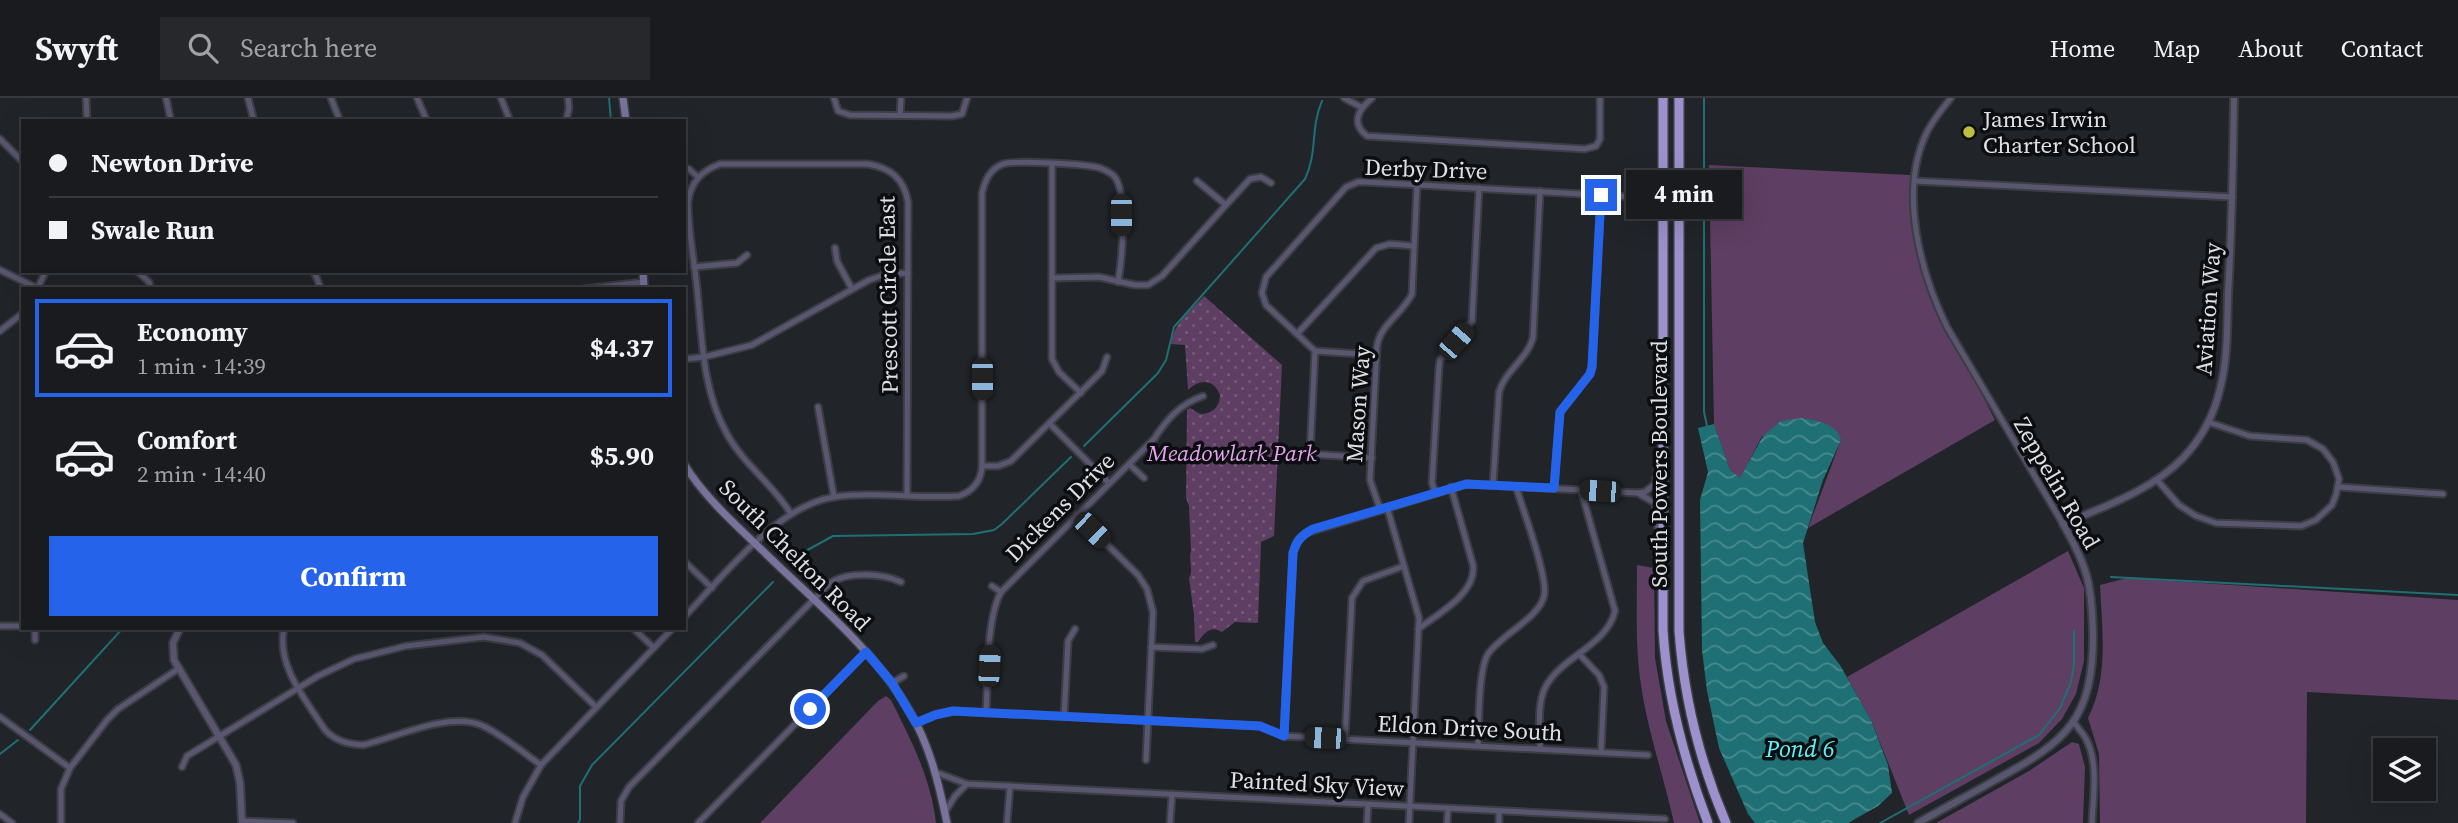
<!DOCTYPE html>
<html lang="en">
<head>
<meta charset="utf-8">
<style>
	body { margin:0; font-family:"Source Serif 4",serif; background:#26282c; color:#f1f3f6; height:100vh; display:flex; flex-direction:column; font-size:26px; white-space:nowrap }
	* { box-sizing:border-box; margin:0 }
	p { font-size:23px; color:#9fa1a4 }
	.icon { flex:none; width:38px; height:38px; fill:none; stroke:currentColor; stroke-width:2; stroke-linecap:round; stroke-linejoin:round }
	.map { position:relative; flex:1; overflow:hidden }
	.details { position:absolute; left:21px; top:189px; width:665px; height:343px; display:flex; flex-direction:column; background:#191b1f; border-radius:0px; box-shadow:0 7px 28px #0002,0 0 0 2px #37393d }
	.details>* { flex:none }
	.banner { position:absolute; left:21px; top:21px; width:665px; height:154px; border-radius:0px; box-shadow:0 7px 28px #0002,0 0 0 2px #37393d; display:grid; align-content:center; height:154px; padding:0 28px; background:#191b1f }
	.tools { position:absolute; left:2373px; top:640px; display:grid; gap:14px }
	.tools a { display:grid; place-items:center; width:63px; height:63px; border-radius:0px; background:#191b1f; box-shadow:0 7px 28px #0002,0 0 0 2px #37393d; font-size:35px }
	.end { position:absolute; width:32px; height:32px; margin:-16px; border:9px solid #2563eb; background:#fff; box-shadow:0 0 0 4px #fff }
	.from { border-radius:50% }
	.bubble { position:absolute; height:49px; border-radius:0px; background:#191b1f; box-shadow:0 7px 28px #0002,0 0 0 2px #37393d; font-size:23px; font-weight:700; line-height:49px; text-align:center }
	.car { position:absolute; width:21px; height:42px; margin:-21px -10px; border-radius:9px; box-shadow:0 0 5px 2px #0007; background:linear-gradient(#222 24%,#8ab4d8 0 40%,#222 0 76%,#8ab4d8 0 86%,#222 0) }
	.banner b { display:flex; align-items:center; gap:24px; height:66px; font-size:26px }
	.banner b+b { border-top:2px solid #37393d }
	.banner i { width:18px; height:18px; background:#f1f3f6 }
	ul { padding:12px 0 0; list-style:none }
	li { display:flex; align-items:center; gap:21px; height:98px; margin:0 14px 10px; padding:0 14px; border:4px solid transparent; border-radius:0px }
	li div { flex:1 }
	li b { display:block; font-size:26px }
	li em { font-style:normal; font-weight:700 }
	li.current { border-color:#2563eb }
	li>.icon { width:63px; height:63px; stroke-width:1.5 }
	.primary-button { display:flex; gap:14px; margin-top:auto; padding:14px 28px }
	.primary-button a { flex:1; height:80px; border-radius:0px; background:#2563eb; color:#fff; font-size:28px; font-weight:700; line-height:80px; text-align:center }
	header { display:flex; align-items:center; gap:42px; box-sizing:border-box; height:98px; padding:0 35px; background:#191b1f; border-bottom:2px solid #37393d }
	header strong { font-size:33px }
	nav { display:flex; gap:38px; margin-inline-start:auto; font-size:24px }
	.search { width:490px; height:63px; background:#26282c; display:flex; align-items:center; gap:18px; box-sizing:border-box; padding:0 24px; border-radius:0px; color:#9fa1a4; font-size:26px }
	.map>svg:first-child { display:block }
	.grass { fill:#5e3e62 }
	.park { fill:url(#park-dots) }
	.water { fill:url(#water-waves) }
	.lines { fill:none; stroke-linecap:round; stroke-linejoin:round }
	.stream { stroke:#1e7074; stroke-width:2 }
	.minor-casing { stroke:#3b3e43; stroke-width:9 }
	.tertiary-casing { stroke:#3b3e43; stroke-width:10 }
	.secondary-casing { stroke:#3b3e43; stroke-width:10 }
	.trunk-casing { stroke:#3b3e43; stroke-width:12 }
	.minor { stroke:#5b5670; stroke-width:5 }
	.tertiary { stroke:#5b5670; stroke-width:6 }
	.secondary { stroke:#79729c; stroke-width:7 }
	.trunk { stroke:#9c91cc; stroke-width:9 }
	.route { stroke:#2563eb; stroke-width:9 }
	.poi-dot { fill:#c0be41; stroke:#0c0d10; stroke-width:2.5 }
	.labels { text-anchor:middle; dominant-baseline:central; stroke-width:7; stroke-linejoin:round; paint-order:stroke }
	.poi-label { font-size:23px; fill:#dee0e3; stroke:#0c0d10; text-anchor:start }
	.street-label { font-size:23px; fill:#dee0e3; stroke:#0c0d10 }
	.park-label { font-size:23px; font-style:italic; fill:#e5a2ec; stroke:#0c0d10 }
	.water-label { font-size:24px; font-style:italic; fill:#60f2fa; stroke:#0c0d10 }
</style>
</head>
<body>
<header>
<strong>Swyft</strong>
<div class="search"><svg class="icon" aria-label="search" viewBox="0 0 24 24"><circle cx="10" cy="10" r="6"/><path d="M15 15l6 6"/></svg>Search here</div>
<nav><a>Home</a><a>Map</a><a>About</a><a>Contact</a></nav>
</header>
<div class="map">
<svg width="2458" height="725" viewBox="0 0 2458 725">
	<defs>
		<pattern id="park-dots" width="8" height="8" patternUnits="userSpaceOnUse" patternTransform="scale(1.75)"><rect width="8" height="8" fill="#5e3e62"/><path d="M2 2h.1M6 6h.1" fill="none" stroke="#755a78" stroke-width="1.8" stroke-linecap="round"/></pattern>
		<pattern id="water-waves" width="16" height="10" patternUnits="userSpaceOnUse" patternTransform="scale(1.75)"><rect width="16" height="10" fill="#1e7074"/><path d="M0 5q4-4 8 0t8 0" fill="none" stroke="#498b8e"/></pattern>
	</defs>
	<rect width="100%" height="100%" fill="#212429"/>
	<g class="grass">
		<polygon points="1709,67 1910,77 1915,99 1917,135 1936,206 1995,322 1808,430 1841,342 1762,338 1740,381 1730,372 1714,326"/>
		<polygon points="2068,453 2084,490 2084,563 2076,596 2062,621 2039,645 1909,717 1871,622 1847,579"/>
		<path d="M1637 467 1654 470 1655 560 1666 623 1700 725H1674C1664 679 1648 635 1641 587 1635 548 1637 507 1637 467Z"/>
		<path d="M2127 480 2458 502V602L2307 594 2306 725H2100L2099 656 2088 620C2109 578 2102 533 2100 487Z"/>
		<path d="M886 598 891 602C911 642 931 680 936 725H760L878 603Z"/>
		<polygon points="2072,644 2079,646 2085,669 2083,725 1936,725 2029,673"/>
	</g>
	<path class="park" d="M1204 198 1282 267 1274 438 1261 444 1258 525 1235 524 1222 534C1211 527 1204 535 1198 544H1195L1194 517 1189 480C1194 473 1188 462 1191 453L1189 408 1186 400 1187 312 1190 310 1200 316C1212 316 1220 309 1220 297 1214 280 1199 281 1188 292L1185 247 1171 246C1173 226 1191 212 1204 198Z"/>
	<path class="water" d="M1802 320C1819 324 1835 324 1841 342L1823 382 1803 445 1815 524 1823 545 1840 567 1871 622 1888 667 1892 695 1878 708 1848 725H1755L1748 716 1719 650 1707 593 1702 552 1700 402 1708 374 1698 330 1714 326 1730 372 1740 380 1763 338 1781 323Z"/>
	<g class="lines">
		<g class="stream">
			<polyline points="609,0 611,23"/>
			<polyline points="1704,0 1704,314 1707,328"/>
			<polyline points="627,173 628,176"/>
			<path d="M1084 348 1158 275 1166 262 1174 229 1305 81C1318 53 1310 31 1322 3"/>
			<polyline points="793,464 802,455 833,438 973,436 994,432 1002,426 1071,359"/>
			<polyline points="2111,479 2458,497"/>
			<polyline points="30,632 123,530"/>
			<polyline points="0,656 18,642"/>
			<polyline points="578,725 580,722 580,688 592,667 773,484"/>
			<polyline points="1880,725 2039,637 2060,610 2071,584 2074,567 2074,533"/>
		</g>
		<g class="minor-casing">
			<g id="minor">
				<polyline points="86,0 87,23"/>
				<polyline points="166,0 171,23"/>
				<polyline points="248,0 254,23"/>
				<polyline points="331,0 340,23"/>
				<polyline points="417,0 427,23"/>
				<polyline points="501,0 510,23"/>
				<polyline points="834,0 838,13 850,17 952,18 962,16 967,0"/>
				<polyline points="1344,0 1361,9"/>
				<path d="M1372 0C1359 11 1350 25 1367 38L1585 51 1596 48 1600 41V0"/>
				<path d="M1951 0C1942 11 1932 23 1926 36 1899 94 1920 174 1947 229L2063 426"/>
				<polyline points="900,17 901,0"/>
				<polyline points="566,23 569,10 568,0"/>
				<polyline points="0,41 23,64"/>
				<polyline points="1052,67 1052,261 1059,274 1081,295"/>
				<polyline points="689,71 698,79"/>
				<polyline points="1197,83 1226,107 1250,81 1261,79 1271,85"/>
				<polyline points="1915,83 2233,99"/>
				<polyline points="835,150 837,163 852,191"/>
				<polyline points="694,169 737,165 747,157"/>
				<polyline points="0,172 39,191"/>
				<polyline points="314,173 321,191"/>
				<polyline points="138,174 149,184 151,191"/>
				<polyline points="1052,180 1099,179 1135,187 1148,187 1162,178 1226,107"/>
				<polyline points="37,191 46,173"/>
				<polyline points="584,191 644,184"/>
				<polyline points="0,233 23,215"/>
				<polyline points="1297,236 1376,150 1390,146 1414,148"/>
				<polyline points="1315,253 1376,257"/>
				<polyline points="684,261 704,259 752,247 869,182 887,176 908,175"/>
				<polyline points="818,309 834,399"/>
				<polyline points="1050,326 1109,385"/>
				<polyline points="1372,360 1310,356 1315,253 1266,207 1262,195 1266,179 1346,89 1358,84 1366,84 1635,99"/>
				<polyline points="1129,366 1144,380"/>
				<polyline points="982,368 998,368 1011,363 1102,273 1107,259"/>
				<polyline points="2157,382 2179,407 2196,418 2216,425 2301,428 2316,422 2332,407 2336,397 2339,381 2333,364 2323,351 2307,342 2250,338 2208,324"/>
				<path d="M1493 387 1499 294C1505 273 1527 261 1533 240L1540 93"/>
				<polyline points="2339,389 2443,396"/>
				<polyline points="1554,390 1560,314 1590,276 1592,269 1601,97"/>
				<polyline points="1435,394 1432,385 1439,269 1440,262 1472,223 1479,90"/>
				<polyline points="1638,395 1645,394 1655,386 1659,360"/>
				<polyline points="1387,409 1419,520 1409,725"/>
				<path d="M1380 411 1370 382 1377 248C1380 227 1403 215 1412 196L1417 87"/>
				<path d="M791 416C773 386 744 367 727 336 702 292 702 239 697 190 694 161 688 132 688 104 691 84 701 73 720 66H868C891 70 904 81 908 104L907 397"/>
				<polyline points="1077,417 1138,477 1147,491 1153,514 1146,662"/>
				<polyline points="684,463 712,490"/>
				<polyline points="992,488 1001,494"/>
				<path d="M684 519C723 479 776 408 834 399 875 393 917 401 959 398 973 393 981 384 982 368V95C985 82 990 71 1003 66 1015 62 1087 66 1100 70 1105 72 1110 74 1114 78 1128 93 1122 163 1118 184"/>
				<polyline points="0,528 23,528"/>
				<polyline points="35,530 35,542"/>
				<path d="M284 530C276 568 306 602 325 632 336 643 347 646 363 647 397 639 447 614 481 627 502 636 522 654 541 667"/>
				<polyline points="633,530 654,550"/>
				<path d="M1418 531C1438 516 1477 495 1473 467L1451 389"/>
				<polyline points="1151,549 1202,551 1213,547"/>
				<polyline points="1579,556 1599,577 1604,589 1601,654"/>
				<polyline points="892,585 904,578"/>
				<path d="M986 615C988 582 986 521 1001 494L1154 341C1167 321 1180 306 1203 298"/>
				<polyline points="0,619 70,670"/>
				<polyline points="1064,619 1068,543 1075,531"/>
				<path d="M2073 623C2077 629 2083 635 2086 641 2099 665 2093 699 2092 725"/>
				<polyline points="916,625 935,617 953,613 1260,628 1284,638 1648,657"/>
				<polyline points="1284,638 1293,455 1298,442 1306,435 1467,386 1638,395 1655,405 1659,439"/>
				<polyline points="1345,641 1352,500 1363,483 1404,468"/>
				<path d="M1478 647C1479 627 1478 572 1488 556 1501 537 1539 520 1544 498 1549 481 1522 409 1516 389"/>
				<path d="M1540 651C1540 633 1537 606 1545 590 1560 559 1607 548 1615 513L1581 392"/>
				<polyline points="182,669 187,658 318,578 354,561 406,548 484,539 520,545 542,557 596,609"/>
				<polyline points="935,674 967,686 1665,721"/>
				<polyline points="945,714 955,698 967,686"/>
				<polyline points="0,716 12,725"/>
				<polyline points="242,723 293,725"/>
				<polyline points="61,725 61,691 70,670 107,622 118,611 178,571"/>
				<polyline points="515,725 523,699 541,667 673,530"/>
				<path d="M620 725 621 703 629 689 829 486C846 473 883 475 901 484"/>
				<polyline points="698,725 866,554"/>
				<polyline points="1007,725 1010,688"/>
				<polyline points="1170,725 1172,696"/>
				<polyline points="1367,725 1368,707"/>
				<polyline points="1447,725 1448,711"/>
				<polyline points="1499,725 1499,713"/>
			</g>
		</g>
		<g class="tertiary-casing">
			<g id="tertiary">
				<polyline points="180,530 173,545 174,562 236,667 240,685 242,725"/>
				<path d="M1918 725C1944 710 1971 696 1997 681 2067 643 2093 621 2093 537 2092 488 2088 469 2063 426 2103 409 2151 393 2183 360 2201 341 2214 317 2220 291 2228 261 2227 228 2228 196 2232 131 2233 66 2234 0"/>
			</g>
		</g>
		<g class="secondary-casing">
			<g id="secondary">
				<polyline points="623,0 626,23"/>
				<polyline points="643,173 644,191"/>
				<path d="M684 366C705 400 735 426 763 453 813 502 875 552 910 614 930 648 939 686 947 725"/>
			</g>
		</g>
		<g class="trunk-casing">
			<g id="trunk">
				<path d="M1663 0V532C1667 599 1684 662 1708 725"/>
				<path d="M1679 0V533C1684 601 1699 662 1726 725"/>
			</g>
		</g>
		<use href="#minor" class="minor"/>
		<use href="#tertiary" class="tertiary"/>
		<use href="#secondary" class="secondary"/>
		<use href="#trunk" class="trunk"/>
	</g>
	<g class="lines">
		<path class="route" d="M810 611 866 554 892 585 916 625 935 617 953 613 1260 628 1284 638 1293 455C1296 443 1302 437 1313 431L1466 386 1554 390 1560 314 1590 276 1592 269 1601 97"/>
	</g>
	<circle class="poi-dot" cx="1969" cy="34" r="7"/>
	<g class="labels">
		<g class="poi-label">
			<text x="1983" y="21">James Irwin<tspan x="1983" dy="26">Charter School</tspan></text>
		</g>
		<g class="street-label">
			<text transform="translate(1426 71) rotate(2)">Derby Drive</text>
			<text transform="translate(888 197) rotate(-91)">Prescott Circle East</text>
			<text transform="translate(2208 211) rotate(-86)">Aviation Way</text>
			<text transform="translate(1358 306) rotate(-86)">Mason Way</text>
			<text transform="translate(1659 366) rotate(-90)">South Powers Boulevard</text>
			<text transform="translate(2057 385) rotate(60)">Zeppelin Road</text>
			<text transform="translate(1060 409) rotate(-45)">Dickens Drive</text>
			<text transform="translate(795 457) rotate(45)">South Chelton Road</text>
			<text transform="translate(1470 630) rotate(3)">Eldon Drive South</text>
			<text transform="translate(1317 686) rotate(3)">Painted Sky View</text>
		</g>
		<g class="park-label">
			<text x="1232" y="355">Meadowlark Park</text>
		</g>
		<g class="water-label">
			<text x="1800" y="650">Pond 6</text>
		</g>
	</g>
</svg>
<div class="tools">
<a><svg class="icon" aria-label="layers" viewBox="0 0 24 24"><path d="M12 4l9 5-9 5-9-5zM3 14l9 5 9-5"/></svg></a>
</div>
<i class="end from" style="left:810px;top:611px"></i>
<i class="end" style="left:1601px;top:97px"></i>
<div class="bubble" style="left:1626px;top:72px;width:116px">4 min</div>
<i class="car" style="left:1121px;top:117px;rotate:180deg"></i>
<i class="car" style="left:1456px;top:243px;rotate:41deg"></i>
<i class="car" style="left:982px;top:281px;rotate:180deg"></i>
<i class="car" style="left:1600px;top:393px;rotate:274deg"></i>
<i class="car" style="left:1092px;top:432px;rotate:134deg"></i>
<i class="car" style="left:989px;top:568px;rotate:3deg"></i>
<i class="car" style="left:1325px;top:640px;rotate:272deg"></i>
<div class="banner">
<b><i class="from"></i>Newton Drive</b>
<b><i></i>Swale Run</b>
</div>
<section class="details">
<ul>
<li class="current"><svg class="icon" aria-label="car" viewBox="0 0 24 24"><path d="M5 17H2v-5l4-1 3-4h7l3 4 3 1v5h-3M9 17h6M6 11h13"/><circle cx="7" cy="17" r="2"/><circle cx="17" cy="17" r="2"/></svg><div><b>Economy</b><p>1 min · 14:39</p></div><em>$4.37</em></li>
<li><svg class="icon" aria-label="car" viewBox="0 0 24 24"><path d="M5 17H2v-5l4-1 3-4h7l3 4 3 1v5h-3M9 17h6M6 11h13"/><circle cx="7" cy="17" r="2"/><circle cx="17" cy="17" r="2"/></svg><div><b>Comfort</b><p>2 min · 14:40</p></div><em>$5.90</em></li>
</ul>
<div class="primary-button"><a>Confirm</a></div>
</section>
</div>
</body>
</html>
